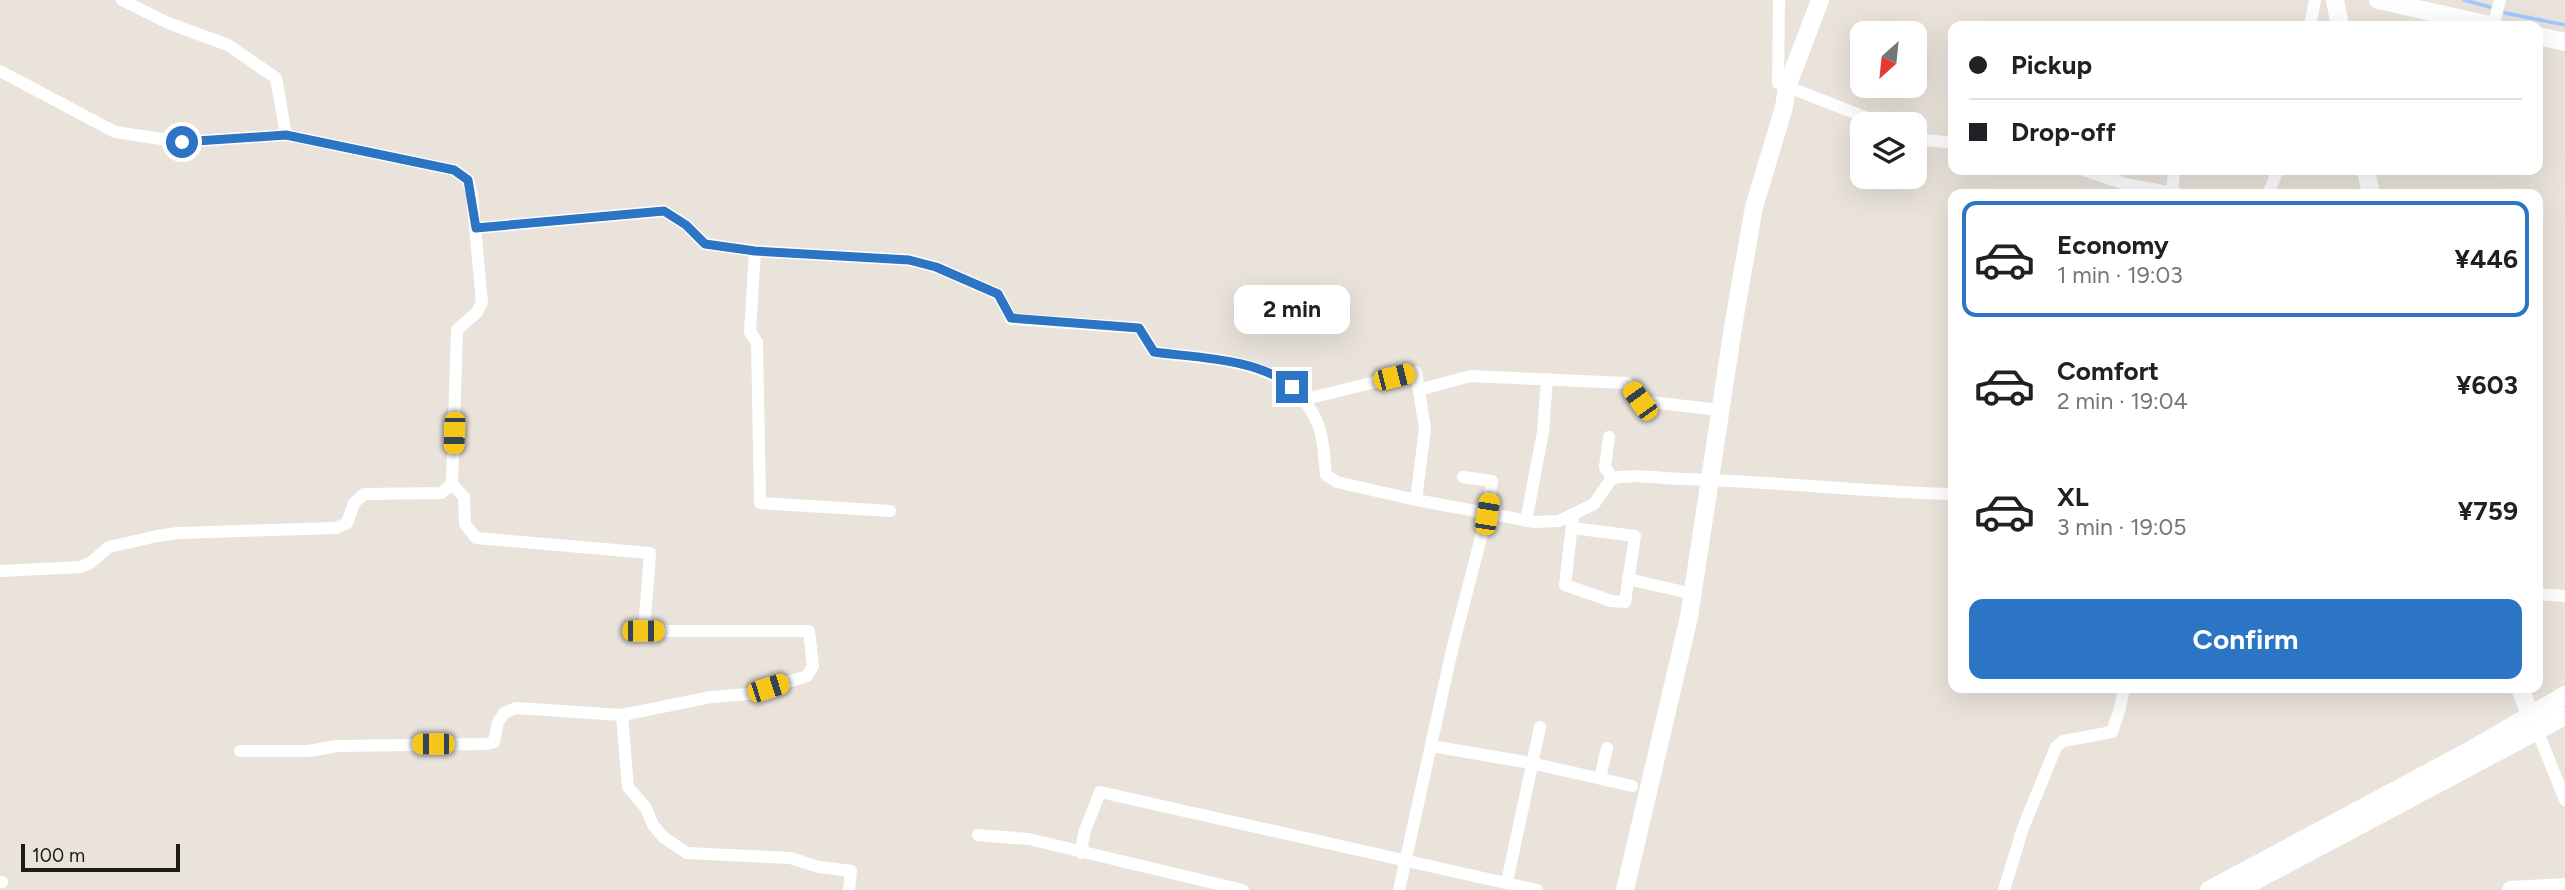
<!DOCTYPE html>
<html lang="en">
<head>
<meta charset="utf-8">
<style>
	body { margin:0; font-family:Figtree,sans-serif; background:#f2f2f2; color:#202124; height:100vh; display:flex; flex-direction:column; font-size:26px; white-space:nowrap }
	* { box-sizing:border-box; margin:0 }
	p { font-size:23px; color:#757577 }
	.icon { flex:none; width:38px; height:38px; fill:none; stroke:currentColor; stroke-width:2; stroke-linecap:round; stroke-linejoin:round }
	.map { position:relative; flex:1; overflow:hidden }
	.sheet { position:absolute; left:1948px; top:189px; width:595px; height:504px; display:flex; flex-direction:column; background:#fff; border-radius:14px; box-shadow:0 7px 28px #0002 }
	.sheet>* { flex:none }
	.banner { position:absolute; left:1948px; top:21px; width:595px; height:154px; border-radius:14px; box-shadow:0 7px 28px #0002; display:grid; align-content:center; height:154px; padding:0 21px; background:#fff }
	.needle { width:46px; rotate:207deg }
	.fabs { position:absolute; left:1850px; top:21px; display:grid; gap:14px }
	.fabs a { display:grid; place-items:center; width:77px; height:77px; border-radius:14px; background:#fff; box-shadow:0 7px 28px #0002; font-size:35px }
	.scale { position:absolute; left:21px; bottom:18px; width:159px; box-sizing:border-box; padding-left:7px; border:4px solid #1d1c19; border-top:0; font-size:19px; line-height:24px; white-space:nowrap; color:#1d1c19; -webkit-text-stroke:5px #e9e3db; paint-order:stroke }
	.end { position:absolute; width:32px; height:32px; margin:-16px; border:9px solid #2c74c4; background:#fff; box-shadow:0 0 0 4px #fff }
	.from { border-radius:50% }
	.bubble { position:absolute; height:49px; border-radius:14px; background:#fff; box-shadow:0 7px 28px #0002; font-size:23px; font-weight:700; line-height:49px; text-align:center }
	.car { position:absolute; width:21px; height:42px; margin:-21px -10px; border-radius:9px; box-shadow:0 0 5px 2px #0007; background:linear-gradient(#f5c518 24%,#345 0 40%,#f5c518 0 76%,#345 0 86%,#f5c518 0) }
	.banner b { display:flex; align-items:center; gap:24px; height:66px; font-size:26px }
	.banner b+b { border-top:2px solid #e0e0e0 }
	.banner i { width:18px; height:18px; background:#202124 }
	ul { padding:12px 0 0; list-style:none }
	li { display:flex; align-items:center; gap:21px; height:116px; margin:0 14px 10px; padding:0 7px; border:4px solid transparent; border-radius:14px }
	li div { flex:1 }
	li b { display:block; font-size:26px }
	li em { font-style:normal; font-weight:700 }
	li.on { border-color:#2c74c4 }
	li>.icon { width:63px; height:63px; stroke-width:1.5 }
	.primary-button { display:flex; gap:14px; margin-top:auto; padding:14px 21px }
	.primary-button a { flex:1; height:80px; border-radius:14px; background:#2c74c4; color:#fff; font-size:28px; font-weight:700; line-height:80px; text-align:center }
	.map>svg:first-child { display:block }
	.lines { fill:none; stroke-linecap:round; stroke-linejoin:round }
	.stream { stroke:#a0c8fd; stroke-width:3.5 }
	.street { stroke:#fff; stroke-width:12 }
	.secondary { stroke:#fff; stroke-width:18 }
	.route { stroke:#2c74c4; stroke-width:9 }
</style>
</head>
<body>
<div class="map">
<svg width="2565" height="890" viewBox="0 0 2565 890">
	<rect width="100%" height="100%" fill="#e9e3db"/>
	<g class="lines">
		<g class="stream">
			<polyline points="2464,0 2490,7"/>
			<polyline points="2505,13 2565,25"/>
		</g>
		<g class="street">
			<polyline points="122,0 168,23 228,45 276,78 286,135"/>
			<polyline points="1779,0 1778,83 1883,124"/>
			<polyline points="2310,26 2315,0"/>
			<polyline points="2493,26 2500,0"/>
			<polyline points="0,71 115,132 182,142 286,135 454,170 468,180 472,195 482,302 477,312 457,330 452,484 464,497 465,524 476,538 650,553 644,631 809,631 813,666 807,676 749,694 711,697 622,715 516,708 504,713 498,722 494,742 487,744 337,746 308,751 240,751"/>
			<polyline points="1914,136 1926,140 1953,143"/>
			<polyline points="2084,170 2125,184 2179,194"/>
			<polyline points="2172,193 2174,170"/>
			<polyline points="2268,194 2278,170"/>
			<path d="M476 228 664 211 686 225 705 244 755 251 909 260 936 267 998 294 1011 319 1139 328 1154 352C1216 361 1293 357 1319 427 1324 441 1324 459 1326 475L1337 482 1416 500 1534 522 1559 521 1594 504 1612 478C1635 474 1657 478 1681 479 1772 481 1862 492 1953 494"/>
			<polyline points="755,251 750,332 757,342 760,503 890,511"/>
			<polyline points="1419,390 1470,376 1627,383 1640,401 1721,410"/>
			<polyline points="1306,399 1416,372 1425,429 1416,500"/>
			<polyline points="1609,437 1605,467 1612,478"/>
			<polyline points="1526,521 1543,432 1547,379"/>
			<polyline points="1572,528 1635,536 1625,602 1611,601 1565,585 1573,516"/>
			<polyline points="0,571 81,567 90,563 109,547 157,536 178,533 336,528 347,523 354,503 364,494 441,493 452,484"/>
			<polyline points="1628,579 1693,594"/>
			<polyline points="2538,594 2565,596"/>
			<polyline points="622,715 628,787 646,808 653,825 663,837 687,853 790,858 819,867 851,871 849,890"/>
			<polyline points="2535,725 2565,800"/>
			<polyline points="1431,746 1531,763 1632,786"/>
			<polyline points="1600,778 1607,748"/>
			<polyline points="978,835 1029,839 1243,890"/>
			<polyline points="1081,853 1084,833 1100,792 1537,890"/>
			<polyline points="0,882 2,882"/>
			<polyline points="1507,882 1540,727"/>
			<polyline points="1399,890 1452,650 1487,514 1492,481 1463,477"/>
			<polyline points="2004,890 2023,828 2056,747 2063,741 2112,732 2120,708 2124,688"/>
		</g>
		<g class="secondary">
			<polyline points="2335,0 2340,26"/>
			<polyline points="2378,0 2494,26"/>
			<polyline points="2538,36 2565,42"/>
			<polyline points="2366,170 2371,194"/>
			<polyline points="2520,688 2530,715"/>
			<polyline points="1625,890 1689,617 1734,321 1754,207 1784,107 1787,87 1820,0"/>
			<polyline points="2209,890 2467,752 2565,695"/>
			<polyline points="2238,890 2565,716"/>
			<polyline points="2511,890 2565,887"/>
		</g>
	</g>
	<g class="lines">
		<path class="route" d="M182 142 286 135 454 170 468 180 476 228 664 211 686 225 705 244 755 251 909 260 936 267 998 294 1011 318 1139 328 1154 352C1197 358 1258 358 1292 387"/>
	</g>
</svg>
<div class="fabs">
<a><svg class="needle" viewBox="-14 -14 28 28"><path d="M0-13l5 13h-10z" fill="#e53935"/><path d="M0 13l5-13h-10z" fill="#757577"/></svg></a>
<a><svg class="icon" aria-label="layers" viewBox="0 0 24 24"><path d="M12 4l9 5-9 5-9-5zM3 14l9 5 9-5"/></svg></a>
</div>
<div class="scale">100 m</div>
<i class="end from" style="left:182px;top:142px"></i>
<i class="end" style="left:1292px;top:387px"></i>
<div class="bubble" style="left:1234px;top:285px;width:116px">2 min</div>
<i class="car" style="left:1394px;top:377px;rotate:76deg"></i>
<i class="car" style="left:1640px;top:401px;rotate:324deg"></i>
<i class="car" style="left:454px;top:433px;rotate:182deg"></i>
<i class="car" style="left:1487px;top:514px;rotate:9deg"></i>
<i class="car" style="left:643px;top:631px;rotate:90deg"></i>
<i class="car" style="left:768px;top:688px;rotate:72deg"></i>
<i class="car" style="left:433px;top:744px;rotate:270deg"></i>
<div class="banner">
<b><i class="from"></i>Pickup</b>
<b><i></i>Drop-off</b>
</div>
<section class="sheet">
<ul>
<li class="on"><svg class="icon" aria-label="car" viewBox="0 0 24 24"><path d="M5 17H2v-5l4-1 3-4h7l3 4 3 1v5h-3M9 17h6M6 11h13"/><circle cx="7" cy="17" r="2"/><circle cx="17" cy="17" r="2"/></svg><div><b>Economy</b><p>1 min · 19:03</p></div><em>¥446</em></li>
<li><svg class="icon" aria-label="car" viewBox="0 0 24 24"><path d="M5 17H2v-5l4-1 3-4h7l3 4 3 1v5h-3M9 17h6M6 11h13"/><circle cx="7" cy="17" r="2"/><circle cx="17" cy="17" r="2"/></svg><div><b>Comfort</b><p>2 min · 19:04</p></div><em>¥603</em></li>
<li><svg class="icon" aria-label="car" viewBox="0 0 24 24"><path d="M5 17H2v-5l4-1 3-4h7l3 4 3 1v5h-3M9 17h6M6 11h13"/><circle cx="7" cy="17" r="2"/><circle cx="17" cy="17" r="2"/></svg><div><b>XL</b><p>3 min · 19:05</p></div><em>¥759</em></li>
</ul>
<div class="primary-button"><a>Confirm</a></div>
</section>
</div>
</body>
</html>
